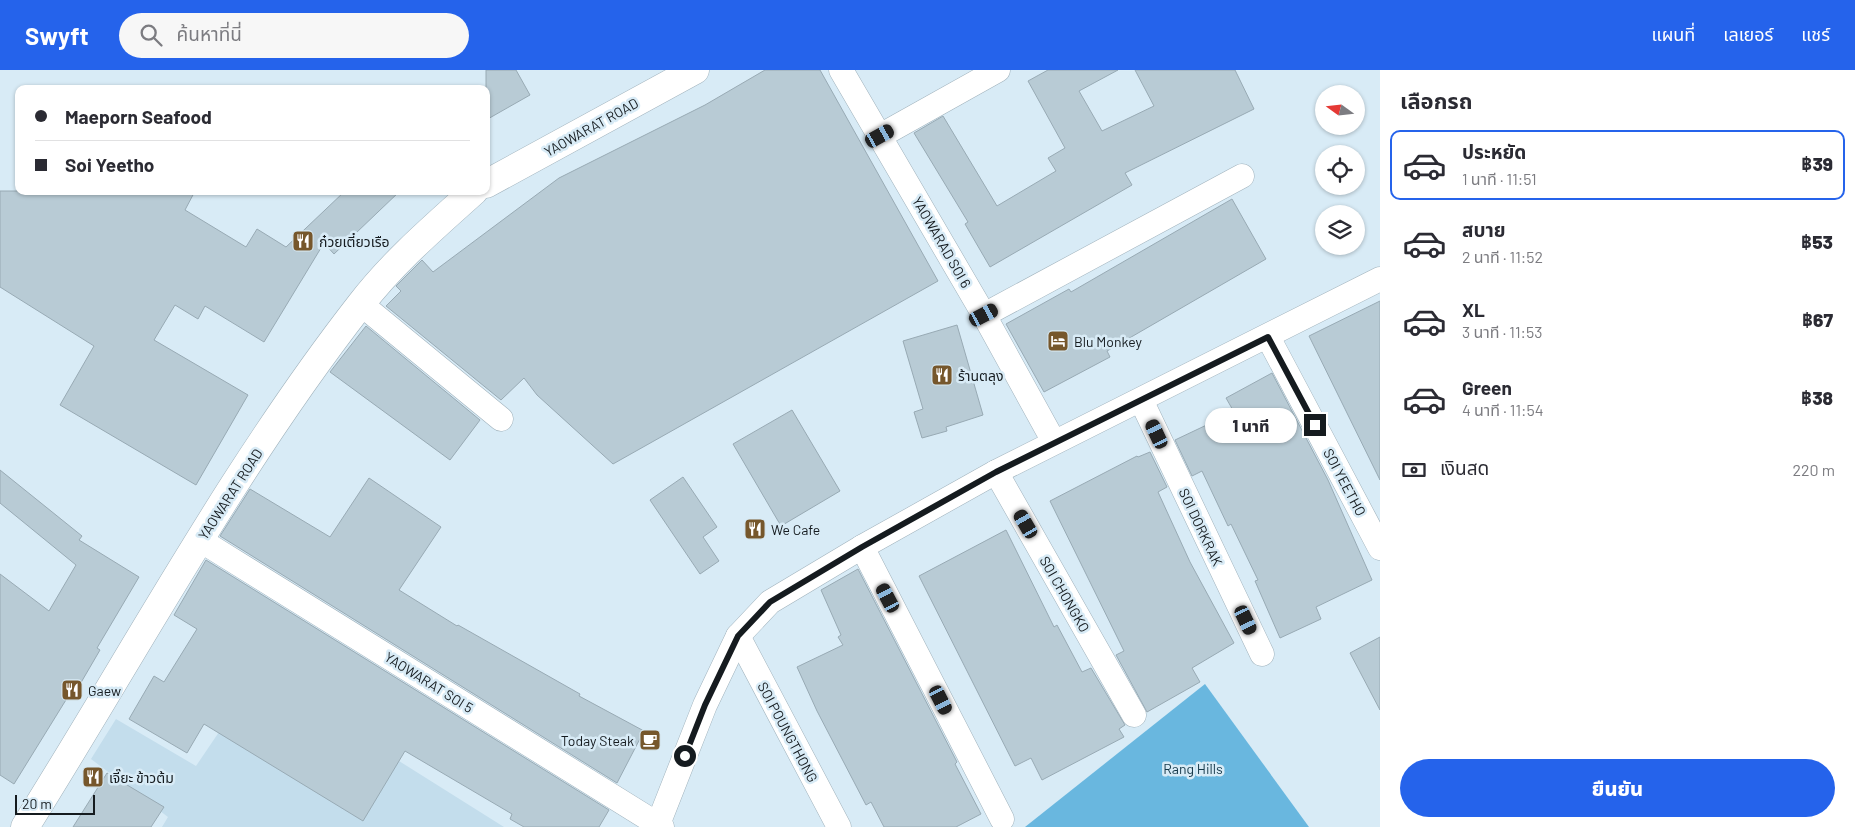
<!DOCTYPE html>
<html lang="th">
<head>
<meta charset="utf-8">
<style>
	body { margin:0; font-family:Barlow,"Noto Sans Thai",sans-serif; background:#f7f7f7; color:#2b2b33; height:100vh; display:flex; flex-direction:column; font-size:19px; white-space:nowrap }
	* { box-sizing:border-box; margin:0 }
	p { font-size:16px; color:#7c7c81 }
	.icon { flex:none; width:28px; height:28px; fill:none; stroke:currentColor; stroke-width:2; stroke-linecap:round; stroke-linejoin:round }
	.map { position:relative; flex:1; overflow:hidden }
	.side { display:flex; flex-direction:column; background:#fff; width:475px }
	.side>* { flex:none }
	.guide { position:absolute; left:15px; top:15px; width:475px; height:110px; border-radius:10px; box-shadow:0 1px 4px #0004; display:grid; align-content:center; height:110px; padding:0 20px; background:#fff }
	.needle { width:32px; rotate:285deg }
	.buttons { position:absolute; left:1315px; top:15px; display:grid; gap:10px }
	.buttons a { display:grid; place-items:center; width:50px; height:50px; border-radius:50%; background:#fff; box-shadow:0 1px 4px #0004; font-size:25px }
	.scale { position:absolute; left:15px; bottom:12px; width:80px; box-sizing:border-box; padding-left:5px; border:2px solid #151b1f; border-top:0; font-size:14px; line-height:18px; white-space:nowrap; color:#151b1f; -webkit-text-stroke:4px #d8ebf6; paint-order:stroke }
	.end { position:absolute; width:22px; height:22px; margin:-11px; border:6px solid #151b1f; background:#fff; box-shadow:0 0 0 2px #fff }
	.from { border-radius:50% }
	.bubble { position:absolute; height:35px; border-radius:18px; background:#fff; box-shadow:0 1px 4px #0004; font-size:16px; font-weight:800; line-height:35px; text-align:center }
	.car { position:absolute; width:15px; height:30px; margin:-15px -8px; border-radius:6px; box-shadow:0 0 4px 1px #0007; background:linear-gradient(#222 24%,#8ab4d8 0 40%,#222 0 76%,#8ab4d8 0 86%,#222 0) }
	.guide b { display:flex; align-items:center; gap:18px; height:48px; font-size:19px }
	.guide b+b { border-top:1px solid #e1e1e2 }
	.guide i { width:12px; height:12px; background:#2b2b33 }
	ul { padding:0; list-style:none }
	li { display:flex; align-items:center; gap:15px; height:70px; margin:0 10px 8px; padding:0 10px; border:2px solid transparent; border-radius:10px }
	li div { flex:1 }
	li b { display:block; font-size:19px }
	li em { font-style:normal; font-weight:800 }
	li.active { border-color:#2563eb }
	li>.icon { width:45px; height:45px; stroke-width:1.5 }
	h2 { padding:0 20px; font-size:22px; line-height:60px }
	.pay { display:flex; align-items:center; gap:12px; height:55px; padding:0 20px; font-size:19px }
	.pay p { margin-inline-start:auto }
	.button { display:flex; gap:10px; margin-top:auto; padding:10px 20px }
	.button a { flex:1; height:58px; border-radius:30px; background:#2563eb; color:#fff; font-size:20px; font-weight:800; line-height:58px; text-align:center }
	header { display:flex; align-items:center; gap:30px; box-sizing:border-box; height:70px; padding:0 25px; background:#2563eb; color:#fff }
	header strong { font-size:24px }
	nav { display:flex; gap:28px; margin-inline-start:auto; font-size:18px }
	.search { width:350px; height:45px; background:#f7f7f7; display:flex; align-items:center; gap:12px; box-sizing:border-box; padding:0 18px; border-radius:28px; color:#7c7c81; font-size:19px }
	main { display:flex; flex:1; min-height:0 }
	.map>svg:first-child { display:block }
	.built { fill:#c3ddec }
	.forest { fill:#69b7df }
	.building { fill:#b8cbd5; stroke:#98aab4 }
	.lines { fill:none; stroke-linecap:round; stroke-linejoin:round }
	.minor-casing { stroke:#a0b2bc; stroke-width:25 }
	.secondary-casing { stroke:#a0b2bc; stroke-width:29 }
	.minor { stroke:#fff; stroke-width:24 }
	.secondary { stroke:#fff; stroke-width:28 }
	.route { stroke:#151b1f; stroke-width:6 }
	.labels { text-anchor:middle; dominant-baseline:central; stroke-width:5; stroke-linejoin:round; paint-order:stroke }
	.street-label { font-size:14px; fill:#151b1f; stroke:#d8ebf6 }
	.poi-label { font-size:14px; fill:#151b1f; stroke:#d8ebf6; text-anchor:start }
	.park-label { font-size:14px; fill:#153849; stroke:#d8ebf6 }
</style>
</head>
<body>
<header>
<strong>Swyft</strong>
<div class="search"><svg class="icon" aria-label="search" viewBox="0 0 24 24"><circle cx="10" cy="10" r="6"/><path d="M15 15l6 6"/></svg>ค้นหาที่นี่</div>
<nav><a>แผนที่</a><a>เลเยอร์</a><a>แชร์</a></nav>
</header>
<main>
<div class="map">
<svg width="1380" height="757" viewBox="0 0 1380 757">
	<rect width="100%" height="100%" fill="#d8ebf6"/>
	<polygon class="built" points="259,603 504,757 162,757 168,747 91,689 116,649 196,696"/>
	<polygon class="forest" points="1205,614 1309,757 1025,757"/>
	<g class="building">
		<polygon points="486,0 516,0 530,25 486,50"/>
		<polygon points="765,0 820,0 938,211 613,394 537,325 524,308 501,330 386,236 401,221 396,216 422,190 433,202 559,108 705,35"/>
		<polygon points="1048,0 1118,0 1079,21 1102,61 1154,36 1135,0 1235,0 1254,39 1125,103 1132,115 990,197 965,154 968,152 914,63 943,46 997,136 1056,101 1048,88 1065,78 1028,11"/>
		<polygon points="0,121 195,121 185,140 246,177 257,159 286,177 345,121 400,121 334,184 324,173 264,272 205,236 198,249 175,235 154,270 248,325 196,415 60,335 94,276 0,217"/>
		<polygon points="1232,129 1266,189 1107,281 1110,287 1044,322 1006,254 1069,219 1071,222"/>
		<polygon points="1380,231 1380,410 1309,266"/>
		<polygon points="957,255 983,345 946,357 947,361 922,368 914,342 923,339 903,271"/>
		<polygon points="366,256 480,350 450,390 330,302"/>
		<polygon points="1272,303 1328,410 1372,510 1316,537 1321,549 1280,568 1255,511 1258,510 1231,454 1228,456 1202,401 1192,406 1175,370 1234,342 1226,328"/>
		<polygon points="792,340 840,421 781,456 733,374"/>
		<polygon points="1150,382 1167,417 1158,422 1190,492 1234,573 1192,598 1200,612 1147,642 1116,585 1124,581 1050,431 1137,386 1138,387"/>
		<polygon points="0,400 82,466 79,470 139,507 97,578 100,580 72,628 69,625 14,714 0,705 0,504 49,541 76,495 0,433"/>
		<polygon points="683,407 717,457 703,467 719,491 700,504 650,430"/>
		<polygon points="369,408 441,457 399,520 457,556 458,555 580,624 579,626 644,661 617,713 220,466 250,419 330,467"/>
		<polygon points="1006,460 1054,557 1057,555 1082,602 1091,598 1125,655 1119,659 1124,667 1042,710 1031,688 1015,696 919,506"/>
		<polygon points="206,490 609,740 599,757 524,757 510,749 512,744 405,681 363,751 204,654 187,683 129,649 154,606 164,612 197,559 174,545"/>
		<polygon points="858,499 957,692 955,694 981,744 956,757 884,757 871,732 866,735 817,641 797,597 843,575 838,567 841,565 821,520"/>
		<polygon points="1380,567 1380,640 1350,583"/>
		<polygon points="107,703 164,737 151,757 73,757"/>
	</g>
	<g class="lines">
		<g class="minor-casing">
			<g id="minor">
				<polyline points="841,0 984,245 1054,372"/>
				<polyline points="880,66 998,0"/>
				<polyline points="361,234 501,349"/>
				<polyline points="984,245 1242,106"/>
				<polyline points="1268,267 1380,478"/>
				<polyline points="1141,330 1262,584"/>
				<polyline points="996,402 1134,645"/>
				<polyline points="200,470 662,757"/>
				<polyline points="862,477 1002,749"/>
				<polyline points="738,566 839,757"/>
				<polyline points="657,757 705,635 738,566 770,532 862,477 996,402 1380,209"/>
			</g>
		</g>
		<g class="secondary-casing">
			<g id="secondary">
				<polyline points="486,114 695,0"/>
				<path d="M25 757C135 582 233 398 360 235 393 192 434 157 474 121"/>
			</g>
		</g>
		<use href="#minor" class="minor"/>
		<use href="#secondary" class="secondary"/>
	</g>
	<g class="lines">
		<polyline class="route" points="685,686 705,635 738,566 770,532 862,477 996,402 1268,267 1315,355"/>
	</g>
	<defs>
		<g id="restaurant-square" transform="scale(1.125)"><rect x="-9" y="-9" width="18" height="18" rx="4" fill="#76572c" stroke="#d8ebf6"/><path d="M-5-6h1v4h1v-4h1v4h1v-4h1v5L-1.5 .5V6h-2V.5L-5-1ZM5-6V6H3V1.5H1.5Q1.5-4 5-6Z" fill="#fff"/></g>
		<g id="hotel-square" transform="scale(1.125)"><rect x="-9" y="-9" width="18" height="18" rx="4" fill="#76572c" stroke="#d8ebf6"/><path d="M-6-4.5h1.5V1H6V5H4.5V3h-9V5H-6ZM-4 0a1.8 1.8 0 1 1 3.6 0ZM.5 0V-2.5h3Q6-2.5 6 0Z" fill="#fff"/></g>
		<g id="cafe-square" transform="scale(1.125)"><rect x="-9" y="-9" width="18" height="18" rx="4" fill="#76572c" stroke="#d8ebf6"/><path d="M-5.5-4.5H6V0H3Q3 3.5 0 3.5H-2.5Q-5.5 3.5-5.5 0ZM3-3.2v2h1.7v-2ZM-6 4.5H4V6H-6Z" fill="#fff"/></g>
	</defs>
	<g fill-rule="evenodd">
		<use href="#restaurant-square" x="303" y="171"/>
		<use href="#hotel-square" x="1058" y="271"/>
		<use href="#restaurant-square" x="942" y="305"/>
		<use href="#restaurant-square" x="755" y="459"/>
		<use href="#restaurant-square" x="72" y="620"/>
		<use href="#cafe-square" x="650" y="670"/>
		<use href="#restaurant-square" x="93" y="707"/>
	</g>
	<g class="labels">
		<g class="street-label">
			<text transform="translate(591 57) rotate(-29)">YAOWARAT ROAD</text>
			<text transform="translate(942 172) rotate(60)">YAOWARAD SOI 6</text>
			<text transform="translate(1345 412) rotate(62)">SOI YEETHO</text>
			<text transform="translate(230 424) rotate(-57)">YAOWARAT ROAD</text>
			<text transform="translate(1201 457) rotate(65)">SOI DORKRAK</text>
			<text transform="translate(1065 524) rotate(60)">SOI CHONGKO</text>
			<text transform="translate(429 612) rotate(32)">YAOWARAT SOI 5</text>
			<text transform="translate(788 662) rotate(62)">SOI POUNGTHONG</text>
		</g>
		<g class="poi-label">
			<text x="319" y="171">ก๋วยเตี๋ยวเรือ</text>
			<text x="1074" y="271">Blu Monkey</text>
			<text x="958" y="305">ร้านตลุง</text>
			<text x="771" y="459">We Cafe</text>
			<text x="88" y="620">Gaew</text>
			<text x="634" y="670" text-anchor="end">Today Steak</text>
			<text x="109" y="707">เจี๊ยะ ข้าวต้ม</text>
		</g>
		<g class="park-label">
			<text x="1193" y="698">Rang Hills</text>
		</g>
	</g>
</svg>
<div class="buttons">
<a><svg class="needle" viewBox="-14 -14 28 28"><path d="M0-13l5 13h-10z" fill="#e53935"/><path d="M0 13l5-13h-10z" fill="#7c7c81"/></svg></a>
<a><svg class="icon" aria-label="locate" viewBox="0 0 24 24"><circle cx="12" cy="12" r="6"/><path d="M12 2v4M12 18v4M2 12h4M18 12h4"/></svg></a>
<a><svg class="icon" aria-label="layers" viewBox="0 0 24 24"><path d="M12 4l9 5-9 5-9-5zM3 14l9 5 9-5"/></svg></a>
</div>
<div class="scale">20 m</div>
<i class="end from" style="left:685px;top:686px"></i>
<i class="end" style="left:1315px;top:355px"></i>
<div class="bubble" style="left:1205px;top:338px;width:92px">1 นาที</div>
<i class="car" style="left:880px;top:66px;rotate:61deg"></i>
<i class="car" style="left:984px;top:245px;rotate:62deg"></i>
<i class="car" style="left:1157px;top:364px;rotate:335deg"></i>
<i class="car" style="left:1026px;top:454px;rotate:330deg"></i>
<i class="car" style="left:888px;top:528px;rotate:332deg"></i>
<i class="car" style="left:1246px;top:550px;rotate:155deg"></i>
<i class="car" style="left:941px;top:630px;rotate:153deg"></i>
<div class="guide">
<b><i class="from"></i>Maeporn Seafood</b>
<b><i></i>Soi Yeetho</b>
</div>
</div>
<section class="side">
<h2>เลือกรถ</h2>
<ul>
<li class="active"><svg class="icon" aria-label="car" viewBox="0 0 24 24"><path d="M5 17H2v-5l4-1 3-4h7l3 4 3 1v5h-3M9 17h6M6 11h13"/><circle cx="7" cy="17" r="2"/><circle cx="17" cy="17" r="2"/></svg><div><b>ประหยัด</b><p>1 นาที · 11:51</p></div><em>฿39</em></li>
<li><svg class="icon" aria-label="car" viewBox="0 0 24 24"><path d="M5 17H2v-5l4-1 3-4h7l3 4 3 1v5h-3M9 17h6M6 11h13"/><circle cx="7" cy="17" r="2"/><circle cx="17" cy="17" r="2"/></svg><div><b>สบาย</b><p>2 นาที · 11:52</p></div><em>฿53</em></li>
<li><svg class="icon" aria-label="car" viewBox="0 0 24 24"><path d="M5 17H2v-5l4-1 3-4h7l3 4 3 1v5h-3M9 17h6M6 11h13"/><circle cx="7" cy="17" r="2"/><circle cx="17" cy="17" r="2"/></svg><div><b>XL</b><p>3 นาที · 11:53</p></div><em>฿67</em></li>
<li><svg class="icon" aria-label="car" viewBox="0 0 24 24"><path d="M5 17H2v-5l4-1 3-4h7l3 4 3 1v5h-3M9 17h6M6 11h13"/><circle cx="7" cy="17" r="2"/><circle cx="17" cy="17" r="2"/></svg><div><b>Green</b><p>4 นาที · 11:54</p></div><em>฿38</em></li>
</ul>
<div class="pay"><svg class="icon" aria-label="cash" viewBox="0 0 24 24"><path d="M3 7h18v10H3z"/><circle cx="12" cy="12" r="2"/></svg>เงินสด<p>220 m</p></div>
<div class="button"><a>ยืนยัน</a></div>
</section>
</main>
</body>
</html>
